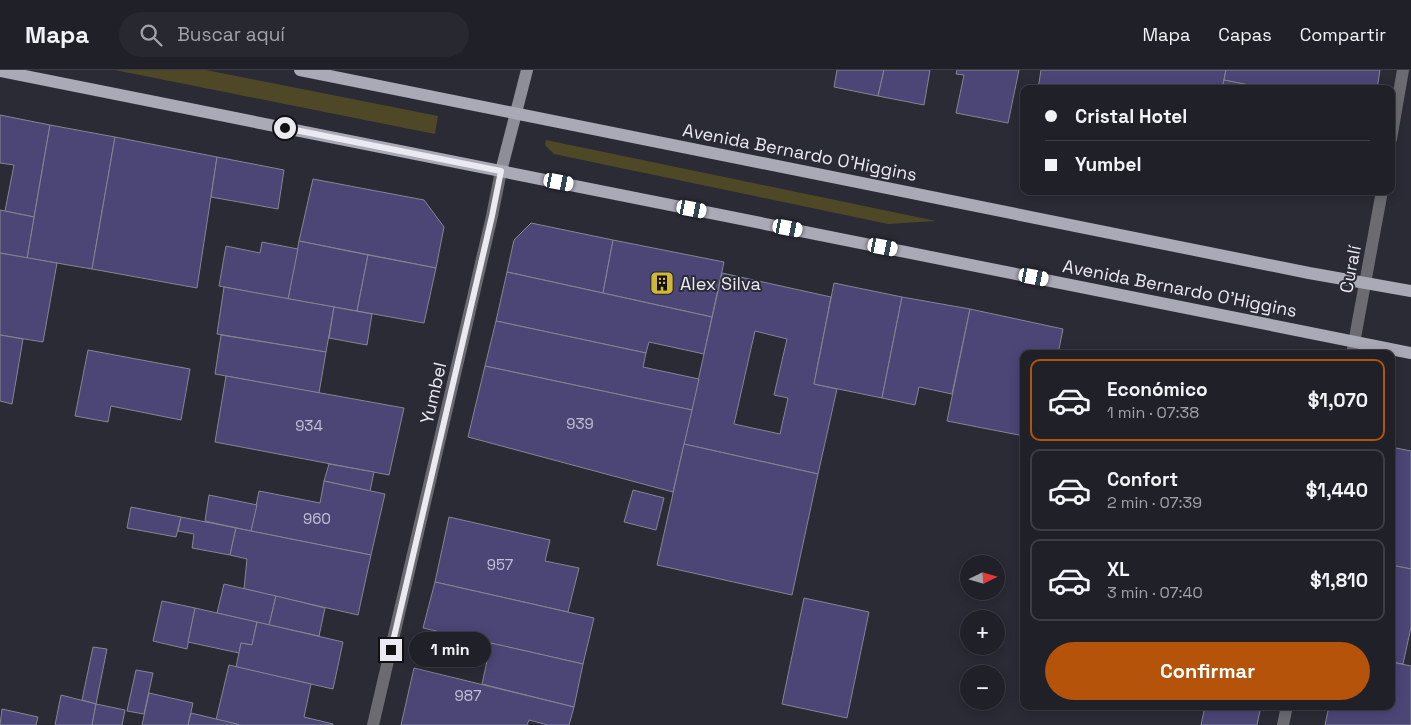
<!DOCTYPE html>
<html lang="es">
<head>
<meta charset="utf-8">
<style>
	body { margin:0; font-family:"Space Grotesk",sans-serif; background:#282830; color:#f1f3f6; height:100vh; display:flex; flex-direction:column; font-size:19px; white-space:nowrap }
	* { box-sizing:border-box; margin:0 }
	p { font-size:16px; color:#a2a3a8 }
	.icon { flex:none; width:28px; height:28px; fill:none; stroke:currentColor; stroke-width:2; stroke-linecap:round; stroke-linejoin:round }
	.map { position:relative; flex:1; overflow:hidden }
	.details { position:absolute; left:1020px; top:280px; width:375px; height:360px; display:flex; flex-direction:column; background:#202028; border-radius:10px; box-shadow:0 2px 12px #0003,0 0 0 1px #3d3e45 }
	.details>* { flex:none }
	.top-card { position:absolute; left:1020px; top:15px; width:375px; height:110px; border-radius:10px; box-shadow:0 2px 12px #0003,0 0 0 1px #3d3e45; display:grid; align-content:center; height:110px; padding:0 25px; background:#202028 }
	.needle { width:32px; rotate:85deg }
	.fabs { position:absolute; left:960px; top:485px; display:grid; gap:10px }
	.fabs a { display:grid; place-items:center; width:45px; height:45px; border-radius:50%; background:#202028; box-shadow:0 2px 12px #0003,0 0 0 1px #3d3e45; font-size:25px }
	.end { position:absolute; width:22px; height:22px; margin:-11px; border:6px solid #ebeaf2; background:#111; box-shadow:0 0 0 2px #111 }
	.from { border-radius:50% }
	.bubble { position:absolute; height:35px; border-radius:18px; background:#202028; box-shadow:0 2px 12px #0003,0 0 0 1px #3d3e45; font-size:16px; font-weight:800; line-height:35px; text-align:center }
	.car { position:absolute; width:15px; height:30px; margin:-15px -8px; border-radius:6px; box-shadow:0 0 4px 1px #0007; background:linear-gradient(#fff 24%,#345 0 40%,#fff 0 76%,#345 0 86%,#fff 0) }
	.top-card b { display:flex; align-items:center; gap:18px; height:48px; font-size:19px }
	.top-card b+b { border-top:1px solid #3d3e45 }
	.top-card i { width:12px; height:12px; background:#f1f3f6 }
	ul { padding:9px 0 0; list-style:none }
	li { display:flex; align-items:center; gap:15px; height:82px; margin:0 10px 8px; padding:0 15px; border:2px solid #3d3e45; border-radius:10px }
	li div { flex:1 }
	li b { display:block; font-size:19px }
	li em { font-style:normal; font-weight:800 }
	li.active { border-color:#b45309 }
	li>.icon { width:45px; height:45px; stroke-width:1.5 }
	.button { display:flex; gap:10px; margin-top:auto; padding:10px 25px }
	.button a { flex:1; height:58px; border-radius:30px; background:#b45309; color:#fff; font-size:20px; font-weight:800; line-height:58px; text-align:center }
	header { display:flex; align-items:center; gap:30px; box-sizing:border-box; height:70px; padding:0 25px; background:#202028; border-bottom:1px solid #3d3e45 }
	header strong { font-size:24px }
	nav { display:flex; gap:28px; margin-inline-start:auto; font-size:18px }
	.search { width:350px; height:45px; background:#282830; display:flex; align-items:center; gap:12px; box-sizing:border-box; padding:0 18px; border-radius:28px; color:#a2a3a8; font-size:19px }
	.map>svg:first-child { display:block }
	.green { fill:#4f4827 }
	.building { fill:#4b4676; stroke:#858593; fill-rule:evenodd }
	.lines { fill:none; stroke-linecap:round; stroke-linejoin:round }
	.street { stroke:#6b6b71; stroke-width:12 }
	.secondary { stroke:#8e8e98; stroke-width:12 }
	.primary { stroke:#aaa9b6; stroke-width:12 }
	.route { stroke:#ebeaf2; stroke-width:6 }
	.labels { text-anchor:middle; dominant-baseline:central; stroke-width:4; stroke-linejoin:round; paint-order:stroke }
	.number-label { font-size:15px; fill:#c3c1d3 }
	.street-label { font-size:18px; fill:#ebeaf2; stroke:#2b2b36 }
	.poi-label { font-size:18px; fill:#ebeaf2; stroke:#2b2b36; text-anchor:start }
</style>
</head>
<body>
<header>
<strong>Mapa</strong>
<div class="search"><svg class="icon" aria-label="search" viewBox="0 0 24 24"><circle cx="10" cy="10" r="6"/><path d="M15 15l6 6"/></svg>Buscar aquí</div>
<nav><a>Mapa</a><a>Capas</a><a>Compartir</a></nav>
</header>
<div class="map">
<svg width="1411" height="655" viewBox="0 0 1411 655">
	<rect width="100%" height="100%" fill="#2b2b36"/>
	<g class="green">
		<polygon points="115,0 206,0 438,46 435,64"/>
		<polygon points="546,70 936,151 888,154 554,84 545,75"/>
	</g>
	<g class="building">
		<polygon points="837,0 884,0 878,26 834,17"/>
		<polygon points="884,0 930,0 924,35 878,26"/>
		<polygon points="957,0 1019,0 1008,53 956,43 964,5 956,4"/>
		<polygon points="1041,0 1226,0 1222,19 1038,19"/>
		<polygon points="1226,0 1380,0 1377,19 1268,19 1224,10"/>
		<polygon points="1224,10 1254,16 1254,19 1222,19"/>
		<polygon points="0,45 50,55 34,147 5,141 14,95 0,93"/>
		<polygon points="50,55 115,67 92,199 27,188"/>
		<polygon points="115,67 217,87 197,218 92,199"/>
		<polygon points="217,87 284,100 278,139 211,127"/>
		<polygon points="313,109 424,130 444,157 436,198 299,171"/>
		<polygon points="0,140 34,147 27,188 0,183"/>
		<polygon points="531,153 613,170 603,223 507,202 514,170"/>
		<polygon points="613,170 724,192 712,247 603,223"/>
		<polygon points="299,171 368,185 357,241 288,229"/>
		<polygon points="262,172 298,179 288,229 219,216 226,176 260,183"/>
		<polygon points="0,183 57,193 43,272 0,265"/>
		<polygon points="368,185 436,198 424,253 357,241"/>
		<polygon points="507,202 712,247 704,284 649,272 646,283 496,251"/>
		<path d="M722 203 831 227 814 314 837 319 818 404 684 374ZM755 261 787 269 774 325 788 328 780 364 734 354Z"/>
		<polygon points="834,213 902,227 882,328 814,314"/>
		<polygon points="224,217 334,237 326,282 217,264"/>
		<polygon points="902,227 970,239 952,324 919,317 915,335 882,328"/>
		<polygon points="334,237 372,244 367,275 329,268"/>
		<polygon points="970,239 1063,259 1058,284 1024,284 1024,366 947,351"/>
		<polygon points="496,251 646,283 643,297 699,309 692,340 485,296"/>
		<polygon points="0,265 23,269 12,334 0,331"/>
		<polygon points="221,265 326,282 319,323 215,304"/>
		<polygon points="88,280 190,299 181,350 111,336 108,352 75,346"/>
		<polygon points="485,296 692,340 673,422 468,367"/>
		<polygon points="226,306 404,338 389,405 215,372"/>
		<polygon points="684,374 818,404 792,525 657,495"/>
		<polygon points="1391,377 1411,381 1411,499 1391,495"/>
		<polygon points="329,394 374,402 370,421 324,411"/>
		<polygon points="324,411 385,424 371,485 251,461 259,421 320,433"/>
		<polygon points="633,420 664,428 656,460 624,452"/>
		<polygon points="209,425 257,435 251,461 205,451"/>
		<polygon points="131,437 181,447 176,467 127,458"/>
		<polygon points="181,447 236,458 230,485 192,478 194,464 178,461"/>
		<polygon points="449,447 550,470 545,491 579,498 568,542 435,512"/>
		<polygon points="236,458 371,485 358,545 244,519 247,489 230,485"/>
		<polygon points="1391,495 1411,499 1411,557 1403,594 1391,592"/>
		<polygon points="435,512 594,548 583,594 423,558"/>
		<polygon points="224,514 276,526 269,555 217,543"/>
		<polygon points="276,526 325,538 319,566 269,555"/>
		<polygon points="804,528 869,542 847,648 782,634"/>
		<polygon points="162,531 195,538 187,579 153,571"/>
		<polygon points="195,538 257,552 252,575 241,573 239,583 188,572"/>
		<polygon points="257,552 343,572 333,619 236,597 241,573 252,575"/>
		<polygon points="491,573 583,594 574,637 482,614"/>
		<polygon points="93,577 107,579 96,634 82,630"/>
		<polygon points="1391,592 1411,596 1411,655 1325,655 1329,636 1391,636"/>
		<polygon points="229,595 311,614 304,647 333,654 333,655 241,655 216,650"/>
		<polygon points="414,598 574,637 569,655 548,655 529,650 527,655 401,655"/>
		<polygon points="136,600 153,603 144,644 127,641"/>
		<polygon points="149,623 193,633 188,655 142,655"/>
		<polygon points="61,625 96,634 92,655 55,655"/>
		<polygon points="96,634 125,640 122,655 92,655"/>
		<polygon points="1205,636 1261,636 1257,655 1201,655"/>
		<polygon points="2,639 38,647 36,655 0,655"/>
		<polygon points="191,643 237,654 237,655 188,655"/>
	</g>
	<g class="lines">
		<g class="street">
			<polyline points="1391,69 1403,0"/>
			<polyline points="1352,284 1382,121"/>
			<polyline points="373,655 492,146 501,101"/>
			<polyline points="1283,655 1287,636"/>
		</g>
		<polyline class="secondary" points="501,101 527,0"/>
		<g class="primary">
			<polyline points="300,0 1309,203 1411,221"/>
			<polyline points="0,1 1411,283"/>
		</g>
	</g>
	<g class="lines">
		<polyline class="route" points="285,58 501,101 492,146 391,580"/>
	</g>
	<defs>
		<g id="building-square" transform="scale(1.25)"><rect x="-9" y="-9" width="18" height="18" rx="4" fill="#d1b736" stroke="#2b2b36"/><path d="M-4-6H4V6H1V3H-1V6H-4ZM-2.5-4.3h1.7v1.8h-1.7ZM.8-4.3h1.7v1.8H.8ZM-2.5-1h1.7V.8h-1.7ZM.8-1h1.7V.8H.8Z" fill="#111"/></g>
	</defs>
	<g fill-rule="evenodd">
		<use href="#building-square" x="662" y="213"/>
	</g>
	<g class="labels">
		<g class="number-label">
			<text x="580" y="353">939</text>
			<text x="309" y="355">934</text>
			<text x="317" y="448">960</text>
			<text x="500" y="494">957</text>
			<text x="468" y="625">987</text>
		</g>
		<g class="street-label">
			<text transform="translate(800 82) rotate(11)">Avenida Bernardo O'Higgins</text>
			<text transform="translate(1350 199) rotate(-79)">Curalí</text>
			<text transform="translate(1180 218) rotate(11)">Avenida Bernardo O'Higgins</text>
			<text transform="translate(433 323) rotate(-77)">Yumbel</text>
		</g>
		<g class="poi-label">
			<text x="680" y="213">Alex Silva</text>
		</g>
	</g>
</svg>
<div class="fabs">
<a><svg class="needle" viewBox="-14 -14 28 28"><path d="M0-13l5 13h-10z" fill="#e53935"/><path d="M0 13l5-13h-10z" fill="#a2a3a8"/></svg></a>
<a>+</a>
<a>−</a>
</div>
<i class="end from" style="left:285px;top:58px"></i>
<i class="end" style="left:391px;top:580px"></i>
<div class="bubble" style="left:409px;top:562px;width:82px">1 min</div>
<i class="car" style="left:559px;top:112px;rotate:101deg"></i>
<i class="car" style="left:692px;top:139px;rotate:101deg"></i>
<i class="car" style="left:788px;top:158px;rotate:101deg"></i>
<i class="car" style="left:883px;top:177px;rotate:101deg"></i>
<i class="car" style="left:1034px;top:207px;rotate:101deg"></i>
<div class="top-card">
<b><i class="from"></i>Cristal Hotel</b>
<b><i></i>Yumbel</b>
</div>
<section class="details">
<ul>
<li class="active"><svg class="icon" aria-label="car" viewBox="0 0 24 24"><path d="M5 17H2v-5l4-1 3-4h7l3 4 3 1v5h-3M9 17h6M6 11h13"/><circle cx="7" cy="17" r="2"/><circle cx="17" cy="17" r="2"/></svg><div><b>Económico</b><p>1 min · 07:38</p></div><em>$1,070</em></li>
<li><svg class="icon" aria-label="car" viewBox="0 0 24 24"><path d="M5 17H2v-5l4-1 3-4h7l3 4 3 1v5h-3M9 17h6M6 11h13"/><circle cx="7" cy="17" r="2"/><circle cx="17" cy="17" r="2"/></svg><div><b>Confort</b><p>2 min · 07:39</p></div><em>$1,440</em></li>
<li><svg class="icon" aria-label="car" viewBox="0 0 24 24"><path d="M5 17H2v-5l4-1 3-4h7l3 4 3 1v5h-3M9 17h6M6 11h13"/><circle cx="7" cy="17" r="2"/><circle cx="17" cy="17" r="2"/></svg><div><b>XL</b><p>3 min · 07:40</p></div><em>$1,810</em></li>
</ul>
<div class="button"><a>Confirmar</a></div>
</section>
</div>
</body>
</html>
